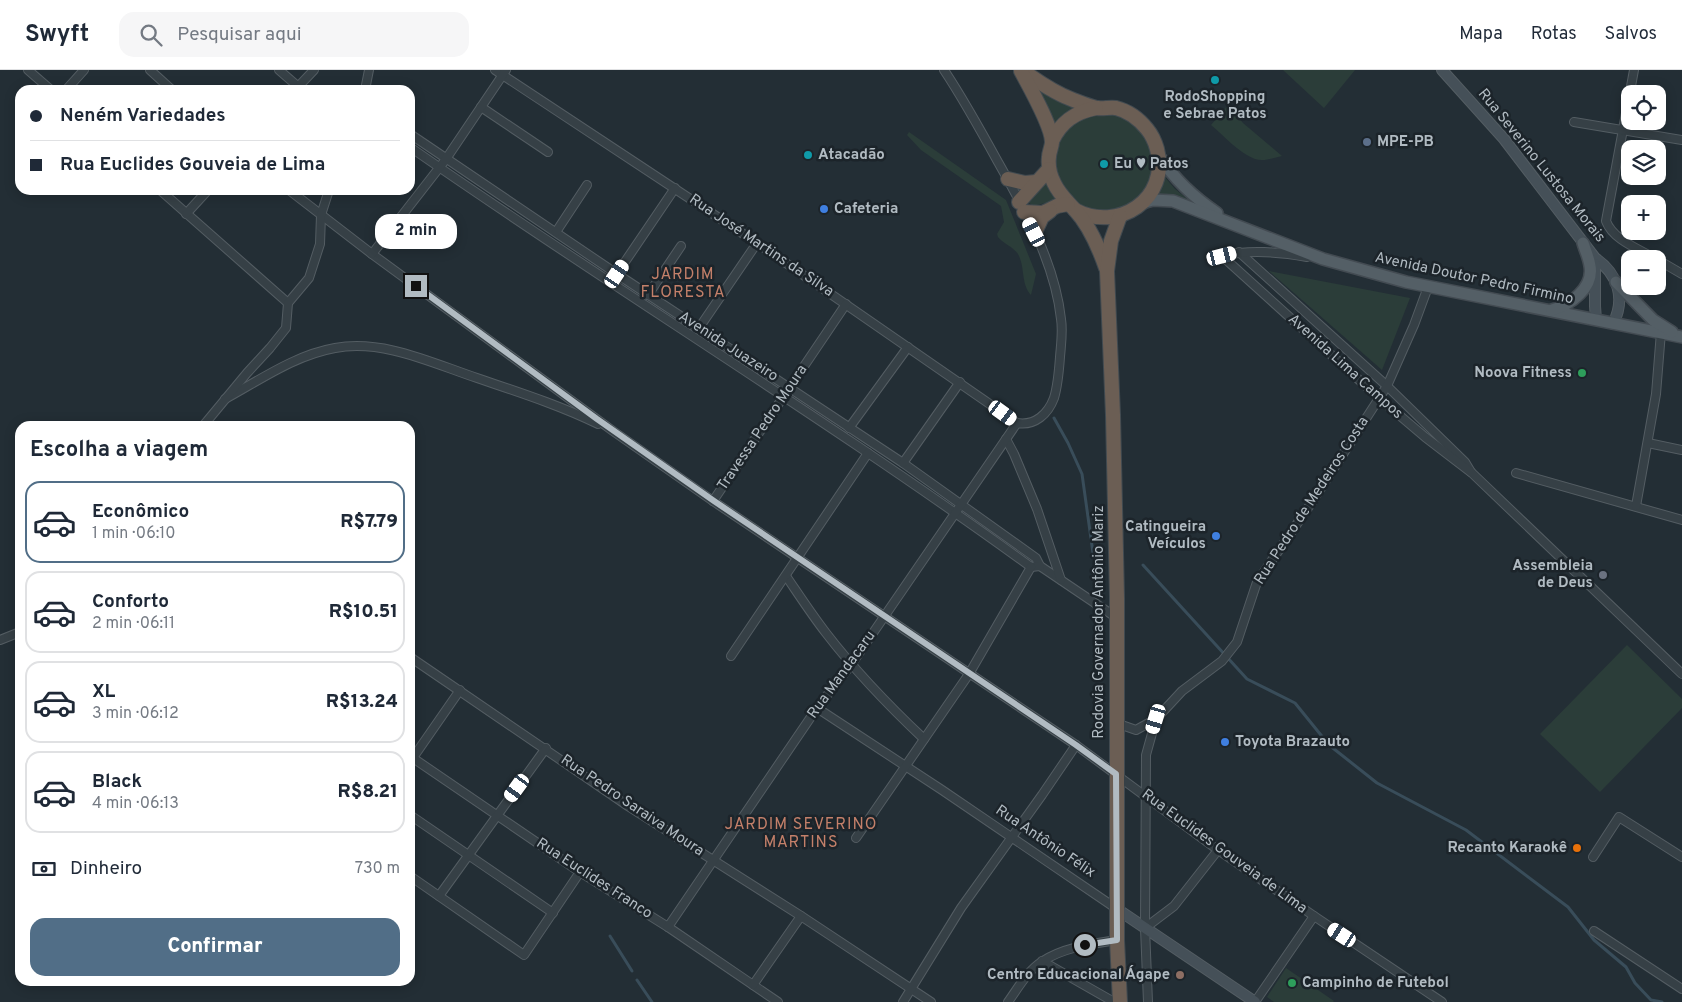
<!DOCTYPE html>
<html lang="pt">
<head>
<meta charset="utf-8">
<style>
	body { margin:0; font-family:Overpass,sans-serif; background:#f6f6f7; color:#1f2937; height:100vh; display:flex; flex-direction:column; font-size:19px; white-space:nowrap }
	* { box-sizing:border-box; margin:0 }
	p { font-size:16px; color:#747a83 }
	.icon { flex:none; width:28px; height:28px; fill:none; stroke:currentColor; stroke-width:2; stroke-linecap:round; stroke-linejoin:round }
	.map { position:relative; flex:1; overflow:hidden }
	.sheet { position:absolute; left:15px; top:351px; width:400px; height:565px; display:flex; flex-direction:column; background:#fff; border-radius:15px; box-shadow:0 2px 12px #0003 }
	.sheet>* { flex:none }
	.banner { position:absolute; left:15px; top:15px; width:400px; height:110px; border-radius:15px; box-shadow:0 2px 12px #0003; display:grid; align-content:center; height:110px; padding:0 15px; background:#fff }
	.controls { position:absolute; left:1621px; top:15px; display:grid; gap:10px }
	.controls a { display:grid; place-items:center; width:45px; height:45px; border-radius:10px; background:#fff; box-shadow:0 2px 12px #0003; font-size:25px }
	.end { position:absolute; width:22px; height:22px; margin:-11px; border:6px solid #b1bbc2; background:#111; box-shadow:0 0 0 2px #111 }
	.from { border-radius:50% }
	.bubble { position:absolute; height:35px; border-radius:15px; background:#fff; box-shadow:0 2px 12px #0003; font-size:16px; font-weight:800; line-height:35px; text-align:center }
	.car { position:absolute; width:15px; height:30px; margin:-15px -8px; border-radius:6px; box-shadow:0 0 4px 1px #0007; background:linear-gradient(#fff 24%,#345 0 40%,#fff 0 76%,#345 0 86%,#fff 0) }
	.banner b { display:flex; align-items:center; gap:18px; height:48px; font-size:19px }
	.banner b+b { border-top:1px solid #e0e1e3 }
	.banner i { width:12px; height:12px; background:#1f2937 }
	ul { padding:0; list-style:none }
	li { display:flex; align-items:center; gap:15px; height:82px; margin:0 10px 8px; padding:0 5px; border:2px solid #e0e1e3; border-radius:15px }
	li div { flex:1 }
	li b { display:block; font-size:19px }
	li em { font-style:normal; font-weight:800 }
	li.current { border-color:#516e87 }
	li>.icon { width:45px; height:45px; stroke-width:1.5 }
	h2 { padding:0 15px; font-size:22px; line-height:60px }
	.pay { display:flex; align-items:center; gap:12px; height:55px; padding:0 15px; font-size:19px }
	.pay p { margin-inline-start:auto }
	.cta { display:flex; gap:10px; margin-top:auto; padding:10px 15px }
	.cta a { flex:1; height:58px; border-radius:15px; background:#516e87; color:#fff; font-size:20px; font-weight:800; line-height:58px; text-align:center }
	header { display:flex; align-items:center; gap:30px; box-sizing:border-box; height:70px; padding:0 25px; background:#fff; border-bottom:1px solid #e0e1e3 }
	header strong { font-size:24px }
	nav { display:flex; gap:28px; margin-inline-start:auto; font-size:18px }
	.search { width:350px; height:45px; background:#f6f6f7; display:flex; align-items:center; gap:12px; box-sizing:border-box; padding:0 18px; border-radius:15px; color:#747a83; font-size:19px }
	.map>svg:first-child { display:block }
	.green { fill:#2b3d39 }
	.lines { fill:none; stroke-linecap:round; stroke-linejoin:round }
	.stream { stroke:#394d5a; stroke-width:3 }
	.street-casing { stroke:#545d63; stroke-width:10 }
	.secondary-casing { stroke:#545d63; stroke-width:12 }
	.primary-casing { stroke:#434b52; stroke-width:14 }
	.highway-casing { stroke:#414a50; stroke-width:16 }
	.street { stroke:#364046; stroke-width:8 }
	.secondary { stroke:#455058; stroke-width:10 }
	.primary { stroke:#545f66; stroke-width:11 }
	.highway { stroke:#6b5e54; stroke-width:14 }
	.route { stroke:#b1bbc2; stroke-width:6 }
	.culture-dot { fill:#0f9aa8; stroke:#1c242a; stroke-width:2 }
	.service-dot { fill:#5c6f8a; stroke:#1c242a; stroke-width:2 }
	.shop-dot { fill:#3f7fe0; stroke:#1c242a; stroke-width:2 }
	.leisure-dot { fill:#2e9e5b; stroke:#1c242a; stroke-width:2 }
	.worship-dot { fill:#6b7280; stroke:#1c242a; stroke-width:2 }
	.food-dot { fill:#e8710a; stroke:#1c242a; stroke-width:2 }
	.education-dot { fill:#8d6e63; stroke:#1c242a; stroke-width:2 }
	.labels { text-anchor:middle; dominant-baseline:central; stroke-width:5; stroke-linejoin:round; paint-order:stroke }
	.poi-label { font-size:15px; font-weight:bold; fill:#b1bbc2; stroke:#1c242a; text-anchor:start }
	.street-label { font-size:15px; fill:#b1bbc2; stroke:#1c242a }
	.neighbourhood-label { font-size:16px; letter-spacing:1px; fill:#c4806a; stroke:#1c242a }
</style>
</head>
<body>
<header>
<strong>Swyft</strong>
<div class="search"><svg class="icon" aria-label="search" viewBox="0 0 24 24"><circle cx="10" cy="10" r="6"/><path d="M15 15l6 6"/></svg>Pesquisar aqui</div>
<nav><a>Mapa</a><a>Rotas</a><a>Salvos</a></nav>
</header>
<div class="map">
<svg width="1682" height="932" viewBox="0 0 1682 932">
	<rect width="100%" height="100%" fill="#232e35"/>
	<g class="green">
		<polygon points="1283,0 1355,0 1324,38"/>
		<polygon points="1039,20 1057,31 1078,36 1067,42 1054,57 1049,41"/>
		<path d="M1228 35 1243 53 1282 86C1273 88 1264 92 1255 89 1239 83 1224 66 1211 55Z"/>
		<circle cx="1104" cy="92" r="49"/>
		<path d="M909 62 1006 130 1036 204 1031 225C1021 214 1025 199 1019 186 1015 177 1003 174 998 167L997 164 1004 152 1001 136 921 80 907 65Z"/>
		<polygon points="1163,105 1175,119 1190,131 1170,125 1155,124"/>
		<polygon points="1046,109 1058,130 1033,136 1029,133 1030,130"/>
		<polygon points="1269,201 1410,228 1382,300"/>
		<polygon points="1627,575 1682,629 1682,638 1600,722 1540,664"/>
		<polygon points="1286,898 1334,931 1333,932 1274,932 1267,927"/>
	</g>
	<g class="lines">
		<g class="stream">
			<polyline points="1054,348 1068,373 1082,404 1093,483 1100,492"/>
			<polyline points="1143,495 1247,609 1295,633 1329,675 1377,713 1466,760 1568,837 1594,870 1626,897 1635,913 1651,930 1662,932"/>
			<polyline points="610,866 632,901"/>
			<polyline points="637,910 652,932"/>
		</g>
		<g class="street-casing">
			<g id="street">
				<polyline points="28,0 51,20"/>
				<polyline points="150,0 172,20"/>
				<polyline points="279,0 302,20"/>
				<path d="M495 0 757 173 1017 353C1035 356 1048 344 1054 328 1058 315 1059 301 1060 287 1061 274 1063 261 1061 249 1055 193 1025 140 998 92 981 61 964 30 944 0"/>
				<path d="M1634 0 1606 151C1613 170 1639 179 1656 189"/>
				<polyline points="66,20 84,0"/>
				<polyline points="295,20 314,0"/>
				<polyline points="365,20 369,0"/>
				<polyline points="481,37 548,82"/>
				<polyline points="1574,52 1682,70"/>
				<polyline points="410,64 617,204 903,393 1036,488 1040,496 1117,548"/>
				<path d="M410 77C615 220 829 350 1031 497L1040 496"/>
				<polyline points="160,120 288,233"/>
				<polyline points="289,120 372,184 613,361 713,431 1076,675 1218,780 1314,846 1442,932"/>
				<polyline points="186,144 208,120"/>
				<polyline points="556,162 587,115"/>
				<polyline points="1239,182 1387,316 1465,392 1471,402"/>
				<polyline points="372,184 446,89 506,0"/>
				<polyline points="1222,186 1379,328 1425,367 1472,403 1682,604"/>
				<path d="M1222 186C1250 179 1279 182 1307 187"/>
				<polyline points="1658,190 1682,204"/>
				<polyline points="614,208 675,118"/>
				<polyline points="648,225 681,176"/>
				<polyline points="699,258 757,173"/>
				<path d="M225 329C260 310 295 285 335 278 383 269 432 293 477 308 518 322 559 335 598 354"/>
				<polyline points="203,356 247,303 270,278 286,258 288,233 309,208 320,174 321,145 329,120"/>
				<polyline points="849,358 908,277"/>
				<polyline points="1006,369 1014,384 1037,439 1061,510"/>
				<polyline points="1648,373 1682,380"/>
				<polyline points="903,393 960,312"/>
				<polyline points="1516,403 1682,450"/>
				<polyline points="713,431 846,234"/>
				<polyline points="1636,436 1656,324 1661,262"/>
				<path d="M786 506C799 525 812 545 826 563 856 602 889 636 924 669"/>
				<polyline points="0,570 20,562"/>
				<polyline points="731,586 868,383"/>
				<polyline points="410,587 628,736 801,846 931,932"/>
				<polyline points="817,638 942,720 1117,839"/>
				<polyline points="1116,653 1136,660 1156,649"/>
				<polyline points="410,686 580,802 668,857 778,932"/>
				<polyline points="410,692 460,620"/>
				<polyline points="410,745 553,843"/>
				<polyline points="856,768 969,604 1031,497"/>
				<polyline points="1593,787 1619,747 1682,787"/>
				<polyline points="410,806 524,885 580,802"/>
				<polyline points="439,826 546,678"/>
				<polyline points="668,857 817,638 851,595 1017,353"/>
				<polyline points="1145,858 1174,836 1218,780"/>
				<polyline points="1594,861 1682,919"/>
				<polyline points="1042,891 1114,932"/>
				<polyline points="753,915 801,846"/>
				<polyline points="903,932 961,838 1042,725 1076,675"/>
				<path d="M1008 932C1018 918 1028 900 1043 891 1064 877 1092 874 1117 870"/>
				<polyline points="1148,932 1145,858 1146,685 1156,649 1182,621 1222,591 1237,572 1257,512 1312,432 1387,316 1414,255 1428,217"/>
				<polyline points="1255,932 1314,846"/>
			</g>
		</g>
		<g class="secondary-casing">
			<g id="secondary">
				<path d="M1442 0 1504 69 1595 188C1618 204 1626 228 1613 254"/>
				<polyline points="1595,194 1595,236 1596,250"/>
				<polyline points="1117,839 1255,932"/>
			</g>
		</g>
		<g class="primary-casing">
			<g id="primary">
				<path d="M1159 86C1175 110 1193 127 1217 143"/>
				<polyline points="1142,133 1153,130 1173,131 1323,189 1406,212 1682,267"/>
				<polyline points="1616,212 1653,250 1672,262"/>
				<path d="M1552 240C1570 235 1594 218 1590 196 1589 188 1585 180 1583 173"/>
			</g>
		</g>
		<g class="highway-casing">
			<g id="highway">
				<path d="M1022 0C1037 11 1053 22 1071 29 1079 32 1088 36 1097 38 1103 39 1110 37 1116 38 1128 41 1139 49 1147 59 1152 65 1155 72 1157 79 1170 129 1118 163 1075 140"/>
				<path d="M1021 1C1029 16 1052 56 1052 72 1052 77 1049 82 1049 87 1048 95 1050 105 1054 113 1059 124 1067 131 1075 140 1090 156 1099 178 1106 198"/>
				<path d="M1052 71C1061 52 1075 42 1096 38"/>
				<polyline points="1008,109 1025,113 1036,112"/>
				<polyline points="1019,132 1049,99"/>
				<polyline points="1024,142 1043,143 1057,136 1068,134"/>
				<polyline points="1035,162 1042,147 1050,141"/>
				<polyline points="1120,932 1117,870 1117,528 1113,345 1107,201 1111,171 1120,146"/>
			</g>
		</g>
		<use href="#street" class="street"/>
		<use href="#secondary" class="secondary"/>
		<use href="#primary" class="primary"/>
		<use href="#highway" class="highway"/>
	</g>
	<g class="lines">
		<polyline class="route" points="416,216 597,349 714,431 1076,675 1116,704 1117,870 1085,875"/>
	</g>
	<g class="culture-dot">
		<circle cx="1215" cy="10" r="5"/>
		<circle cx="808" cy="85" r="5"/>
		<circle cx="1104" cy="94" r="5"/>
	</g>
	<circle class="service-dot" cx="1367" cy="72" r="5"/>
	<g class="shop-dot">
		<circle cx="824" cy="139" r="5"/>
		<circle cx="1216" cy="466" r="5"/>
		<circle cx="1225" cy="672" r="5"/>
	</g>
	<g class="leisure-dot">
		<circle cx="1582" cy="303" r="5"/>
		<circle cx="1292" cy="913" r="5"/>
	</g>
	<circle class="worship-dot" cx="1603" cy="505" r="5"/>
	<circle class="food-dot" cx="1577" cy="778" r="5"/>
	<circle class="education-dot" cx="1180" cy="905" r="5"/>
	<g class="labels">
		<g class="poi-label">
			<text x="1215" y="27" text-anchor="middle">RodoShopping<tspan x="1215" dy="17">e Sebrae Patos</tspan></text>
			<text x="1377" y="72">MPE-PB</text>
			<text x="818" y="85">Atacadão</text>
			<text x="1114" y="94">Eu ♥ Patos</text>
			<text x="834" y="139">Cafeteria</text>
			<text x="1572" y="303" text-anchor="end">Noova Fitness</text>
			<text x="1206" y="457" text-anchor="end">Catingueira<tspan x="1206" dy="17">Veículos</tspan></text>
			<text x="1593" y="496" text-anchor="end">Assembleia<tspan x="1593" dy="17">de Deus</tspan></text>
			<text x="1235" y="672">Toyota Brazauto</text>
			<text x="1567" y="778" text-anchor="end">Recanto Karaokê</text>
			<text x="1170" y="905" text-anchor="end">Centro Educacional Ágape</text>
			<text x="1302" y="913">Campinho de Futebol</text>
		</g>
		<g class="street-label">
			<text transform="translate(1541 96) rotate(51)">Rua Severino Lustosa Morais</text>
			<text transform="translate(761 176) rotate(34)">Rua José Martins da Silva</text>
			<text transform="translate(1474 209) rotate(12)">Avenida Doutor Pedro Firmino</text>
			<text transform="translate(728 277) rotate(33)">Avenida Juazeiro</text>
			<text transform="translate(1345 297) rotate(42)">Avenida Lima Campos</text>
			<text transform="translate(763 358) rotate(-56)">Travessa Pedro Moura</text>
			<text transform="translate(1312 431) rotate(-57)">Rua Pedro de Medeiros Costa</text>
			<text transform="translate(1099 552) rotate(-90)">Rodovia Governador Antônio Mariz</text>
			<text transform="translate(842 605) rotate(-54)">Rua Mandacaru</text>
			<text transform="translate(632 736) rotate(34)">Rua Pedro Saraiva Moura</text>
			<text transform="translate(1045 772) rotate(34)">Rua Antônio Félix</text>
			<text transform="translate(1224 782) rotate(36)">Rua Euclides Gouveia de Lima</text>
			<text transform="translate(594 809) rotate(33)">Rua Euclides Franco</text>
		</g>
		<g class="neighbourhood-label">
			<text x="683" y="205">JARDIM<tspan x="683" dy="18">FLORESTA</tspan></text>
			<text x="801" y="755">JARDIM SEVERINO<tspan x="801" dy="18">MARTINS</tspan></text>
		</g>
	</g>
</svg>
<div class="controls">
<a><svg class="icon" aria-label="locate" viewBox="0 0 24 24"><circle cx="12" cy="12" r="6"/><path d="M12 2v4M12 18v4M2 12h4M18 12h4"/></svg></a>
<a><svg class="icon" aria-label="layers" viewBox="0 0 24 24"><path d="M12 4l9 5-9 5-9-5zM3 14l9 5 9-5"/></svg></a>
<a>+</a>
<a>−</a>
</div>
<i class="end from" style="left:1085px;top:875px"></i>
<i class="end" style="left:416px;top:216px"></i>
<div class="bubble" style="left:375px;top:144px;width:82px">2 min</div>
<i class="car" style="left:1034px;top:162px;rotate:333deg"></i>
<i class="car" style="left:1222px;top:186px;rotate:76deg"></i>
<i class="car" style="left:617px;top:204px;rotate:34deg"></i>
<i class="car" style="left:1003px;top:343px;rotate:126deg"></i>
<i class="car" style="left:1156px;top:649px;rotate:197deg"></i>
<i class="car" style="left:517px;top:718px;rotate:216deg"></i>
<i class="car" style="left:1342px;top:865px;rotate:303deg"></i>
<div class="banner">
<b><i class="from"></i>Neném Variedades</b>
<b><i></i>Rua Euclides Gouveia de Lima</b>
</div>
<section class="sheet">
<h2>Escolha a viagem</h2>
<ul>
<li class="current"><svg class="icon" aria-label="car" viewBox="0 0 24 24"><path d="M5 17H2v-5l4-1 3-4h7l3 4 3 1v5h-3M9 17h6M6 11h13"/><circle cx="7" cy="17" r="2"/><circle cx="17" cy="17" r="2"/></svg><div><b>Econômico</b><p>1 min · 06:10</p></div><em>R$7.79</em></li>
<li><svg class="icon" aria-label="car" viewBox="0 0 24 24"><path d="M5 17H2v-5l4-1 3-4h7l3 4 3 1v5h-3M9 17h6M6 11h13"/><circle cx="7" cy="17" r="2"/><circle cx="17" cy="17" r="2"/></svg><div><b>Conforto</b><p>2 min · 06:11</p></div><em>R$10.51</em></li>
<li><svg class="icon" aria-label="car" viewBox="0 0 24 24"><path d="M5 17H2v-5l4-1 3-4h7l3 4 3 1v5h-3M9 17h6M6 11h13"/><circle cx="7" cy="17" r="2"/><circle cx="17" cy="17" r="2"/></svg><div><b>XL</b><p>3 min · 06:12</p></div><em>R$13.24</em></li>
<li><svg class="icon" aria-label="car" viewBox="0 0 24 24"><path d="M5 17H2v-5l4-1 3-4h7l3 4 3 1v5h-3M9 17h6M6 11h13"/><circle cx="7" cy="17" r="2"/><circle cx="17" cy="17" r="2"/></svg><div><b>Black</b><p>4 min · 06:13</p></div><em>R$8.21</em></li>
</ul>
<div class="pay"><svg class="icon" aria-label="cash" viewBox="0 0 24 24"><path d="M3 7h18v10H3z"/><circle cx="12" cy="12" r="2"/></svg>Dinheiro<p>730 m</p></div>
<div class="cta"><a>Confirmar</a></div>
</section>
</div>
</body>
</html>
